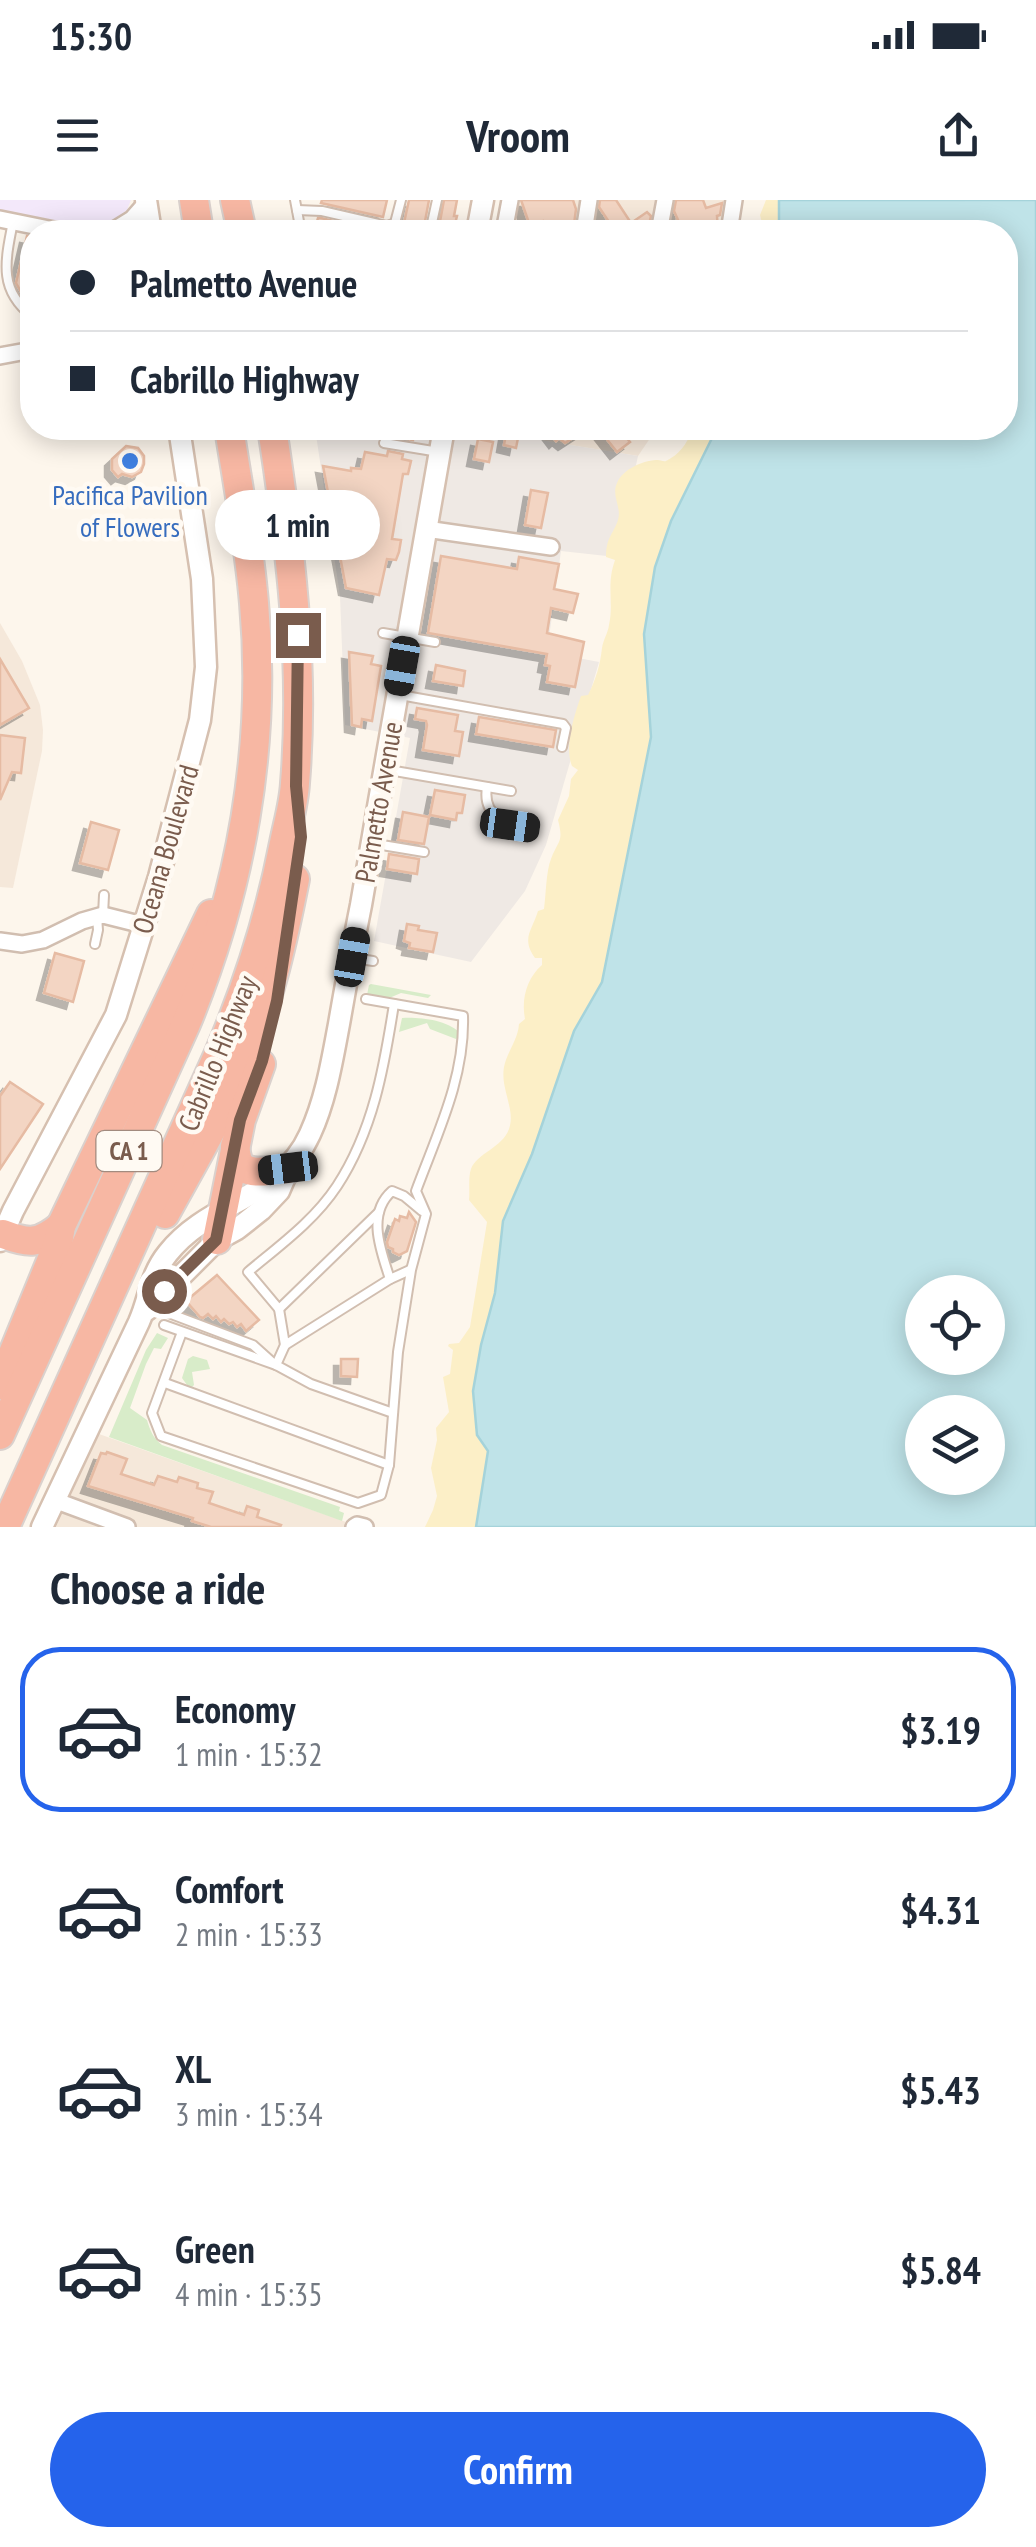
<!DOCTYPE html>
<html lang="en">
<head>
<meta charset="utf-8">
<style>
	body { margin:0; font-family:"PT Sans Narrow",sans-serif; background:#f6f6f7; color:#1f2937; height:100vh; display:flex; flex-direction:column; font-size:38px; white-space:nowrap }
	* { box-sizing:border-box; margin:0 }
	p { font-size:32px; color:#747a83 }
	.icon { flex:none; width:55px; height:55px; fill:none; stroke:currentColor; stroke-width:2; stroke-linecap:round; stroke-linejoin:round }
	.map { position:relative; height:1327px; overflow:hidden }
	.details { display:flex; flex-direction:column; background:#fff; flex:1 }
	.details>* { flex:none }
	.top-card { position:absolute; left:20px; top:20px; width:998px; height:220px; border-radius:40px; box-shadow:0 5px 25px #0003; display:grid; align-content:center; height:220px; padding:0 50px; background:#fff }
	.fabs { position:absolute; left:905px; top:1075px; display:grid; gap:20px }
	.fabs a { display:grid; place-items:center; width:100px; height:100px; border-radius:50%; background:#fff; box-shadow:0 5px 25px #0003; font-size:50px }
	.end { position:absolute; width:45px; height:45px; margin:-22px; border:12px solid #7a5c4d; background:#fff; box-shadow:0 0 0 5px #fff }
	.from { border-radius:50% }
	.bubble { position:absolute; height:70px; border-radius:35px; background:#fff; box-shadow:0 5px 25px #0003; font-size:32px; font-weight:800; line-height:70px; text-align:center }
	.car { position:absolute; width:30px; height:60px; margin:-30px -15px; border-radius:12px; box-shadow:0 0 8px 2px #0007; background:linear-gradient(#222 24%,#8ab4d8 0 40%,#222 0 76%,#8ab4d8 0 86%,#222 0) }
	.top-card b { display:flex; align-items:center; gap:35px; height:95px; font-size:38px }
	.top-card b+b { border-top:2px solid #e0e1e3 }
	.top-card i { width:25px; height:25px; background:#1f2937 }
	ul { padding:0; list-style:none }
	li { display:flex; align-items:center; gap:30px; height:165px; margin:0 20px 15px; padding:0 30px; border:5px solid transparent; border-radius:40px }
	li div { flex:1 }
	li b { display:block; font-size:38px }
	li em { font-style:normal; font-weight:800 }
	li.on { border-color:#2563eb }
	li>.icon { width:90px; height:90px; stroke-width:1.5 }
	h2 { padding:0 50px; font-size:45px; line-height:120px }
	.cta { display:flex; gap:20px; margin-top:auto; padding:20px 50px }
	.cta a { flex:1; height:115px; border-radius:60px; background:#2563eb; color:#fff; font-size:40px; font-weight:800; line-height:115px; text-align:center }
	.status { display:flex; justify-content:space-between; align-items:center; height:70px; padding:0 50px; background:#fff; direction:ltr }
	.status svg { height:28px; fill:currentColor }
	header { display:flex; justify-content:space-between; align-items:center; height:130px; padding:0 50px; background:#fff; font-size:45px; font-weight:800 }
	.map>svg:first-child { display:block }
	.residential { fill:#f5e8da }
	.industrial { fill:#efe9e4 }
	.education { fill:#f3e8fa }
	.green { fill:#d8ecc9 }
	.sand { fill:#fcefc7 }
	.water { fill:#bfe3e8; stroke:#a5d3da; stroke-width:2.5; fill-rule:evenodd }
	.building { fill:#f3d5c3; stroke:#e6bba3; stroke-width:2.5; filter:url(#shadow) }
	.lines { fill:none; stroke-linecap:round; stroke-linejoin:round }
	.lane-casing { stroke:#d1beb0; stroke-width:12 }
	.street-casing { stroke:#d1beb0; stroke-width:20 }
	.secondary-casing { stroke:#d6c0b0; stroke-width:25 }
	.highway-casing { stroke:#dad1cd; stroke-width:32 }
	.lane { stroke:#fff; stroke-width:8 }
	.street { stroke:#fff; stroke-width:15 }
	.secondary { stroke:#fff; stroke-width:20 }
	.highway { stroke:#f7b7a3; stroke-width:28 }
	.route { stroke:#7a5c4d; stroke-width:12 }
	.shop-dot { fill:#3f7fe0; stroke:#fffaf3; stroke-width:4 }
	.labels { text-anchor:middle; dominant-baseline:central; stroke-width:9; stroke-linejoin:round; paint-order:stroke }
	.shield { fill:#fffaf3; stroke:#a28b7f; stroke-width:2.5 }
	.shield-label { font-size:25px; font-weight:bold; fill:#7a5c4d }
	.shop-label { font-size:28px; fill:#366cbe; stroke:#fffaf3 }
	.street-label { font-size:28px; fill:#7a5c4d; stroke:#fffaf3 }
</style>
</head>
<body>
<div class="status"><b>15:30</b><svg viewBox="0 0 49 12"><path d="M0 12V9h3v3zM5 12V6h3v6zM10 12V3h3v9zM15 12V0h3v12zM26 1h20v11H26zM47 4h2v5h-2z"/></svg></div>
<header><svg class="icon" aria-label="menu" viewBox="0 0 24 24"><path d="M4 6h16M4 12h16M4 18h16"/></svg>Vroom<svg class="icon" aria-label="share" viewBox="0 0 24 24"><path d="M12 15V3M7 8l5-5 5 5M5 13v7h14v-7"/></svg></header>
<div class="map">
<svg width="1036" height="1327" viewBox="0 0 1036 1327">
	<defs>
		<filter id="shadow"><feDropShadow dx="-7" dy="7" stdDeviation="0" flood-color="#0004"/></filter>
	</defs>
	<rect width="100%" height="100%" fill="#fdf6ec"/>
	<g class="residential">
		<polygon points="501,0 741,0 735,32 496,32"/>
		<polygon points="466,228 657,228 638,256"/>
		<polygon points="0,423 22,461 40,505 43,530 42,551 13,688 0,687"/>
		<polygon points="99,1234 346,1322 344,1327 56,1327"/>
	</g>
	<polygon class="industrial" points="315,228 466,228 638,256 616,357 561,351 547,452 599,462 546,645 525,691 471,762 374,741 410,538 345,525 340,396"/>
	<polygon class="education" points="0,0 131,0 127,10 112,22 95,30 0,13"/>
	<g class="green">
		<polygon points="371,784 431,795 428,798 401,793 387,799 367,795 369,785"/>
		<path d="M402 818C420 817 446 820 459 832V836L456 839 430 829 427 823 399 832Z"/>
		<path d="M157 1133 168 1138 161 1149 154 1148 146 1164 130 1208 147 1220C150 1230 153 1238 162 1245L340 1307 339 1311 344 1313 342 1321 109 1237 146 1150Z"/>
		<polygon points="193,1156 207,1160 210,1169 192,1172 194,1185 192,1187 187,1185 182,1178 188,1159"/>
	</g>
	<g class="sand">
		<polygon points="766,0 779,0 779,32 764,32 760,15"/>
		<path d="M693 228H717L671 321 655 368 644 434 651 537 610 747 602 782 574 831 532 954 503 1021 495 1093 481 1145 477 1235 488 1251 476 1327H425L433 1310 437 1296 431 1268 437 1240 436 1228 449 1212 443 1177 450 1174 453 1150 448 1146 449 1144 459 1143 470 1127 487 1022 469 1000C470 991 468 977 471 969 477 953 502 948 509 929 516 909 500 889 504 867 507 852 518 840 519 824L525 819C521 799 527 778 542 765V758H535C521 738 532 731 538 711L544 709C546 695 546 671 551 659 558 640 564 643 558 620L569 596 571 579 578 570 572 566C564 547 574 516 581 496L588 495C596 479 600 466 602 448 603 440 608 433 609 425 614 403 606 385 615 360L606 357C606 337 613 335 618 320 622 307 611 296 617 283 623 269 642 261 656 260 666 260 662 264 671 258 682 252 689 239 693 228Z"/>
	</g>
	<path class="water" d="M779 0H1036V1327H476L488 1251 477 1235 473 1191 481 1145 495 1093 503 1021 532 954 574 831 602 782 651 537 644 434 655 367 671 321 717 228H1005V32H779ZM922 1092H988V1158H922ZM922 1212H988V1278H922Z"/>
	<g class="building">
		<polygon points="322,0 387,0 383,17 321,3"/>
		<polygon points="409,0 429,0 423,32 402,32"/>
		<polygon points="444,0 457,0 454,16 457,16 453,32 438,32"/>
		<polygon points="521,0 573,0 576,9 573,32 566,32 564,27 547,32 543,21 530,26"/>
		<polygon points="600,0 616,0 631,23 647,12 651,16 649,25 638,32 595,32 609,22 599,7"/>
		<polygon points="676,0 703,0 706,8 722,3 720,15 717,16 718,32 671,32 672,23 678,20 674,11"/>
		<polygon points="318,18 321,18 380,32 314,32"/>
		<polygon points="27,36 32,37 31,100 25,99 16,83"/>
		<polygon points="392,228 416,228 413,240 390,236"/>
		<polygon points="507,228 520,228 516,248 504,245"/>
		<polygon points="546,228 588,228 565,243 559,238 556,241"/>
		<polygon points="598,228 619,228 630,242 617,252"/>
		<polygon points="478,239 493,242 489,262 474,259"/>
		<polygon points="126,246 138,248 144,256 144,264 141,272 132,277 122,274 118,277 112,270 112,259"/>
		<polygon points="388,251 403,254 402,259 411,261 408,274 403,274 392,339 401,340 399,352 396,360 387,359 379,395 346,388 323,266 351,271 351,268 361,269 365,252 387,256"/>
		<polygon points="531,290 548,293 541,328 525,325"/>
		<polygon points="441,356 517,369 519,357 559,364 554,389 578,394 573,413 551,408 547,433 584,442 575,487 547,482 550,466 545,465 547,454 428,433"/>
		<polygon points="349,452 373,456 371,464 381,466 372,521 362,519 361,527 352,525"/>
		<polygon points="0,459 29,508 0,525"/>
		<polygon points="436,465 465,471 463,486 433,481"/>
		<polygon points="417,508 458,515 455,531 463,532 459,556 423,550 427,525 426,521 415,519"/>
		<polygon points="479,517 556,530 553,547 476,534"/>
		<polygon points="0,535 25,538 21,573 12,572 0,600"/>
		<polygon points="435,590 465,595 462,613 457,613 456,620 430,615"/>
		<polygon points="403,612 429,617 424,644 398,640"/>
		<polygon points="91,622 119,630 108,670 80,663"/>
		<polygon points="389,654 419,659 417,674 387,669"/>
		<polygon points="407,724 419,726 418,730 437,733 433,752 409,748 410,743 404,741"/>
		<polygon points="55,753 84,761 73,802 44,793"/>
		<polygon points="10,882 43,904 0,969 0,896"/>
		<polygon points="409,1012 416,1022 407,1051 399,1055 393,1052 393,1049 388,1047 387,1042 395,1019 399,1021 400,1016 407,1018"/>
		<polygon points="217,1075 259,1120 246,1131 241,1124 237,1127 233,1122 229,1124 224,1119 221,1122 216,1116 213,1119 208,1114 203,1118 200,1117 186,1101"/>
		<polygon points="341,1159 358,1159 357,1177 341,1176"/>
		<polygon points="107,1252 127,1259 121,1274 154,1285 158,1276 177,1282 179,1277 198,1283 197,1288 213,1292 209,1303 244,1315 247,1306 259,1310 257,1317 281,1325 280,1327 211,1327 192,1321 193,1318 88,1286 101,1253 106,1254"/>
	</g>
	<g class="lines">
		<g class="lane-casing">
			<g id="lane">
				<polyline points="295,0 301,32"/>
				<polyline points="297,10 322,11 387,26 395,23 401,0"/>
				<path d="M13 22C4 65 0 91 32 116"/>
				<polyline points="430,32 437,0"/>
				<polyline points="384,243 439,252"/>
				<polyline points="383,433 435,442"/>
				<polyline points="400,495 563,524 566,528 562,547"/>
				<polyline points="389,570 511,591"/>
				<path d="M487 587C482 618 507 624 533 628"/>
				<polyline points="376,644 424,652"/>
				<polyline points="103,715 104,695"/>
				<polyline points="95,744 98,730 97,717"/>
				<polyline points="353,758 373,761"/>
				<path d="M390 1079C381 1051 366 1014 392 991L404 996 422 1011"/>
				<polyline points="279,1109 379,1012"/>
				<polyline points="171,1114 253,1145 273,1163"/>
				<polyline points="164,1125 276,1165 311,1184 393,1213"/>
				<path d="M182 1132 152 1213 161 1236 358 1303 381 1295 389 1265 398 1152 411 1070 426 1014 416 991C437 934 465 878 463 816L366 799"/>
				<polyline points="285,1145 390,1079 410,1070"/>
				<path d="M276 1165 285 1145 279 1109 248 1072C279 1046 314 1021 337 986 373 931 384 868 394 804"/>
				<polyline points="165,1183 389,1265"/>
			</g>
		</g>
		<g class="street-casing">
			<g id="street">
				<polyline points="0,19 64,32"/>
				<polyline points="111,32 132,19 146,3"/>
				<polyline points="504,32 510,0"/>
				<polyline points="584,32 589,0"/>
				<polyline points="659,32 665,0"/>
				<polyline points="729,32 734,0"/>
				<polyline points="0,156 32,150"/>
				<polyline points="426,329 551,347"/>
				<polyline points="0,741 22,744 43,740 82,721 103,715 143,725"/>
				<polyline points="54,1300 127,1327"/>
				<polyline points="354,1327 357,1325 365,1327"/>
			</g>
		</g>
		<g class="secondary-casing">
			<g id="secondary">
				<polyline points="146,0 151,32"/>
				<polyline points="477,32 483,0"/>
				<polyline points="0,1041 13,1011 116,815 159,677 200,520 206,467 202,379 179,228"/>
				<polyline points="147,1110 217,1040 237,1029 261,1010 279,991 288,970"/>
				<path d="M42 1327C74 1258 107 1191 139 1122 150 1097 150 1075 168 1053 209 1001 281 999 310 934 326 899 332 861 339 824 346 784 353 745 361 705 389 546 415 386 444 228"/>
			</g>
		</g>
		<g class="highway-casing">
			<g id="highway">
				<polyline points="194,0 199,32"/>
				<polyline points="235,0 242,32"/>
				<path d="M235 946C236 951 236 957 239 963 247 977 275 970 288 969"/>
				<path d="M165 1014C193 963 224 911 246 857 270 799 283 740 295 679"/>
				<path d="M3 1034C29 1044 39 1044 61 1026"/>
				<polyline points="217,1040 241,920 261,864"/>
				<polyline points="0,1185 58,1044 61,1026 211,714"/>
				<path d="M0 1235 186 824C241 691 267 546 254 403 249 344 238 286 229 228"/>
				<path d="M5 1327 219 853C248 785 270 716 284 643 288 623 294 603 295 583 305 463 290 346 272 228"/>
			</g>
		</g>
		<use href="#lane" class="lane"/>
		<use href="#street" class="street"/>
		<use href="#secondary" class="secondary"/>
		<use href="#highway" class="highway"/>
	</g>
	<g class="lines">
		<polyline class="route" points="164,1091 216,1040 240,920 262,861 277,801 301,637 296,586 298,435"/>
	</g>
	<circle class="shop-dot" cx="130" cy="261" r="10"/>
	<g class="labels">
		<rect class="shield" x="96.5" y="931" width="65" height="40" rx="8"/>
		<g class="shield-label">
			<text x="129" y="951">CA 1</text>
		</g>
		<g class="shop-label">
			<text x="130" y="294">Pacifica Pavilion<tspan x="130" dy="32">of Flowers</tspan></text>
		</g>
		<g class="street-label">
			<text transform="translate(378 602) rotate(-80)">Palmetto Avenue</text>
			<text transform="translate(165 649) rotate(-74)">Oceana Boulevard</text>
			<text transform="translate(217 853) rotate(-68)">Cabrillo Highway</text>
		</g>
	</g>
</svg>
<div class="fabs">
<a><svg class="icon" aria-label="locate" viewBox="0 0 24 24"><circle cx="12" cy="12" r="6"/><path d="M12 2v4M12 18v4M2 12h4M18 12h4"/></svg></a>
<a><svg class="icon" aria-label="layers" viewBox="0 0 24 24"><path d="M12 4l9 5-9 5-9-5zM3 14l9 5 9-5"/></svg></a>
</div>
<i class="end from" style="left:164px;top:1091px"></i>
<i class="end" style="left:298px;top:435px"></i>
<div class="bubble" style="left:215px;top:290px;width:165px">1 min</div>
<i class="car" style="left:402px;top:466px;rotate:190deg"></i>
<i class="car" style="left:510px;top:625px;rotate:98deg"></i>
<i class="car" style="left:352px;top:757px;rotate:10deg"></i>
<i class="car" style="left:288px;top:968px;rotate:263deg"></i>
<div class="top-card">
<b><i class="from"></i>Palmetto Avenue</b>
<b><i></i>Cabrillo Highway</b>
</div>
</div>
<section class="details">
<h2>Choose a ride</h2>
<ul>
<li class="on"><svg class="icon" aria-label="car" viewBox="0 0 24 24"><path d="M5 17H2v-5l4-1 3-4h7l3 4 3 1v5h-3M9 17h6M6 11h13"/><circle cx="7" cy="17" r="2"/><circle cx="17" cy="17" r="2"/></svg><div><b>Economy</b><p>1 min · 15:32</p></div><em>$3.19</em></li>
<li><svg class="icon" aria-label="car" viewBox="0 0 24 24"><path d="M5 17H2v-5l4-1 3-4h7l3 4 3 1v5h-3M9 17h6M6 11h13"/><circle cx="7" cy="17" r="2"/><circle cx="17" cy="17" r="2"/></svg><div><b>Comfort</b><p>2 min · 15:33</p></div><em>$4.31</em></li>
<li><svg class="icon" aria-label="car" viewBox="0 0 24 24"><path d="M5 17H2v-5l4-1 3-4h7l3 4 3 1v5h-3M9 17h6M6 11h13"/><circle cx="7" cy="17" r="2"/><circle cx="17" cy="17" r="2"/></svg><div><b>XL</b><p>3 min · 15:34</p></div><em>$5.43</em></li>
<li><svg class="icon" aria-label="car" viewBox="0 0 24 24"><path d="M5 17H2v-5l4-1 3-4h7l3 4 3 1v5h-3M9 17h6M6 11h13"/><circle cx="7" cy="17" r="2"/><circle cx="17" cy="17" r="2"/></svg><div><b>Green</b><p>4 min · 15:35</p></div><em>$5.84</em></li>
</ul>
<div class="cta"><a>Confirm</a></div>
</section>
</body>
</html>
